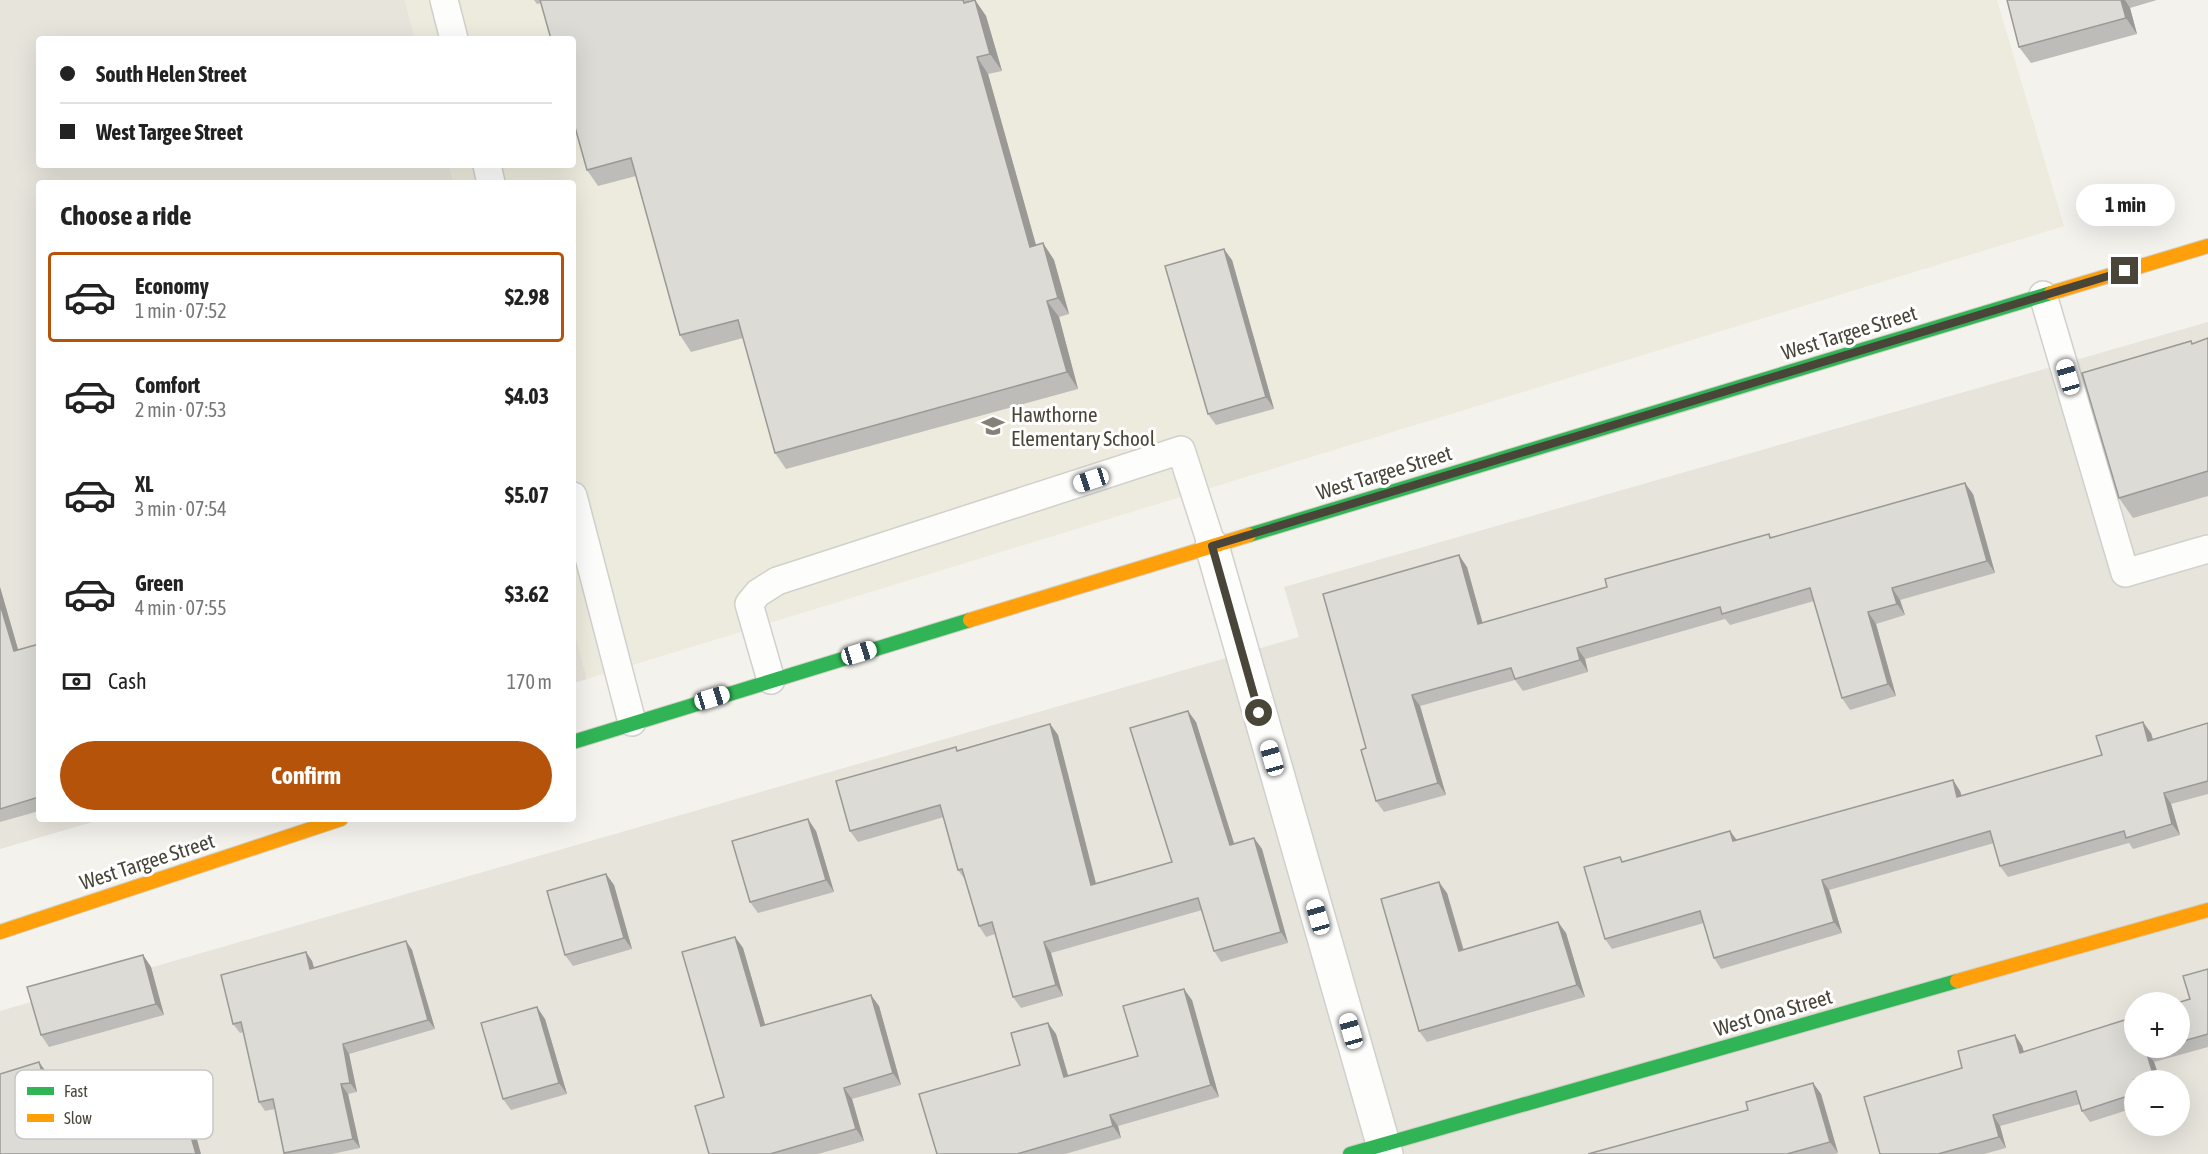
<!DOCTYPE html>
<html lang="en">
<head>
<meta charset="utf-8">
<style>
	body { margin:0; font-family:"Asap Condensed",sans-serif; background:#f2f2f2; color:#222; height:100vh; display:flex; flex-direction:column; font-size:22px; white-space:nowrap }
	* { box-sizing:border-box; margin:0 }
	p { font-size:20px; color:#767676 }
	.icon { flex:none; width:33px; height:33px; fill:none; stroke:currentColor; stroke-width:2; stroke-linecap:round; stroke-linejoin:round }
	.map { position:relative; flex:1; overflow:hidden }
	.details { position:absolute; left:36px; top:180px; width:540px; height:642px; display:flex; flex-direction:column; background:#fff; border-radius:6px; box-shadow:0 6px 24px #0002 }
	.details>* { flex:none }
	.top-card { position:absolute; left:36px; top:36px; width:540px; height:132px; border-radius:6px; box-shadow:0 6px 24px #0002; display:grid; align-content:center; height:132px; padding:0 24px; background:#fff }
	.fabs { position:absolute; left:2124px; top:992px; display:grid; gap:12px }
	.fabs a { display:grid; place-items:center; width:66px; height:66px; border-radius:50%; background:#fff; box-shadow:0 6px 24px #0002; font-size:30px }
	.end { position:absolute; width:27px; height:27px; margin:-14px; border:8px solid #494539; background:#fff; box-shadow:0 0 0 3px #fff }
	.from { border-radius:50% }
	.bubble { position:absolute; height:42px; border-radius:21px; background:#fff; box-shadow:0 6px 24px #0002; font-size:20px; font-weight:700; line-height:42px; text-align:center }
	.car { position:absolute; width:18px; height:36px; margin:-18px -9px; border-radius:8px; box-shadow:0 0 4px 2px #0007; background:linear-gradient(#fff 24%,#345 0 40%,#fff 0 76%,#345 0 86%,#fff 0) }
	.top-card b { display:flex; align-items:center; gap:21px; height:57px; font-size:22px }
	.top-card b+b { border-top:2px solid #e0e0e0 }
	.top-card i { width:15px; height:15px; background:#222 }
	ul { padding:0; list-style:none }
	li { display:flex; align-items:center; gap:18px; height:90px; margin:0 12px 9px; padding:0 12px; border:3px solid transparent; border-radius:6px }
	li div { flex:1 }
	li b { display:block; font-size:22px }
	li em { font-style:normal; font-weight:700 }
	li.current { border-color:#b45309 }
	li>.icon { width:54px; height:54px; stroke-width:1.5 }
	h2 { padding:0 24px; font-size:27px; line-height:72px }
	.pay { display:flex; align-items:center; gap:15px; height:66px; padding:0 24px; font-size:22px }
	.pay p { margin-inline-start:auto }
	.button { display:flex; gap:12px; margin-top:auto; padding:12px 24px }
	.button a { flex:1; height:69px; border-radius:36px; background:#b45309; color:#fff; font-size:24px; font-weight:700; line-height:69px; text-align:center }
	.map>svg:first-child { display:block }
	.residential { fill:#e6e4db; fill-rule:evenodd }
	.education { fill:#edebdd }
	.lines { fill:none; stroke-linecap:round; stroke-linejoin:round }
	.lane-casing { stroke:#d1d0cb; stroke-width:30 }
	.street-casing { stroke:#d1d0cb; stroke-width:36 }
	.fast-casing { stroke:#d1d0c4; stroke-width:16 }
	.slow-casing { stroke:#d1d0c4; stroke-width:16 }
	.lane { stroke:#fdfdfc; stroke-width:27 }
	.street { stroke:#fdfdfc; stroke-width:33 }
	.fast { stroke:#30b455; stroke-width:14 }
	.slow { stroke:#ff9f0a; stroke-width:14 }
	.wall { fill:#bdbcb8 }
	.shaded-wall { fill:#9a9996 }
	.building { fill:#dcdbd6; stroke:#9a9996; stroke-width:1.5 }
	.route { stroke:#494539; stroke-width:8 }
	.labels { text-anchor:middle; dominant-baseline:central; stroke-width:6; stroke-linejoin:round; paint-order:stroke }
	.street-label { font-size:21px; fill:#494539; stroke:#fff }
	.poi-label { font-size:21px; fill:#494539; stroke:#fff; text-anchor:start }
	.key { fill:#fff; stroke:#c8c7c4; stroke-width:1.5 }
	.key-label { font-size:16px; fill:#494539 }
</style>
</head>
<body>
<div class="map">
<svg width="2208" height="1154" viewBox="0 0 2208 1154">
	<rect width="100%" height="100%" fill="#f3f2ed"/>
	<g class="residential">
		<polygon points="0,0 405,0 415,39 39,39 39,165 449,165 454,183 39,183 39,819 103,819 0,849"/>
		<path d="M2208 322V1154H0V1011L1299 637 1284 587ZM2134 1002H2180V1047H2134ZM2134 1080H2180V1125H2134Z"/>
		<polygon points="573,625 587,679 573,683"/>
	</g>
	<polygon class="education" points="405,0 1997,0 2064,226 587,679 573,625 573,183 454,183 449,165 573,165 573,39 415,39"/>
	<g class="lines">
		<g class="lane-casing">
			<g id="lane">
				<polyline points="444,0 454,39"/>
				<polyline points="487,165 491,183"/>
				<polyline points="2043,295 2125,573 2208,549"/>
				<polyline points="573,496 632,722"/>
				<polyline points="771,680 749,604 758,593 777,581 1181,450 1212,546"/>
			</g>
		</g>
		<g class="street-casing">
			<polyline id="street" points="1212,546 1386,1154"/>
		</g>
		<g class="fast-casing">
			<g id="fast">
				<polyline points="1249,535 2051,293"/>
				<polyline points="573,742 970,620"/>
				<polyline points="1350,1154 1957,981"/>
			</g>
		</g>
		<g class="slow-casing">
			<g id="slow">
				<polyline points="2051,293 2208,246"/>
				<polyline points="970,620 1249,535"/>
				<polyline points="0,932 341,819"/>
				<polyline points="1957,981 2208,910"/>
			</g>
		</g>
		<use href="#lane" class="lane"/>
		<use href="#street" class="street"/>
		<use href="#fast" class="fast"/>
		<use href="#slow" class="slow"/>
	</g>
	<g class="wall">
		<polygon points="534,0 970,0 970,1 975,0 986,16 1002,71 988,74 1036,245 1043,243 1054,260 1069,314 1059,317 1078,389 786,469 775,453 743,338 691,352 680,335 636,176 598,186 587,170 541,3 537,4"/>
		<polygon points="2007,0 2157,0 2130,8 2137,34 2031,63 2019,47"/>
		<polygon points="1232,260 1274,409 1216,425 1208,414"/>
		<polygon points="2208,338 2208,496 2133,518 2119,498 2191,341 2193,344"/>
		<polygon points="1973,494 1995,573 1900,600 1905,615 1876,624 1896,696 1850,710 1842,698 1814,601 1730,625 1725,619 1585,659 1588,672 1523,691 1515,680 1420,706 1446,795 1384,812 1376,801 1366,748 1467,567 1482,623 1607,587 1769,534 1771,537"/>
		<polygon points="0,587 18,650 39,644 39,811 0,822"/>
		<polygon points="1196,722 1234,844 1254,838 1262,849 1288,943 1221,962 1214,951 1202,910 1051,953 1063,996 1021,1008 1013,997 995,934 986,937 979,926 966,881 958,870 944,817 858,842 850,831 958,750 1050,724 1058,735 1096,883 1172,862"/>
		<polygon points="2208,723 2208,794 2171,804 2180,835 2133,849 2129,843 2008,877 2000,866 1994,843 1829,890 1842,933 1721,969 1714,958 1704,923 1612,949 1605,939 1620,857 1623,862 1730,831 1737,840 1953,780 1960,791 1962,796 2102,755 2151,733 2153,739"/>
		<polygon points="816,831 834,892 758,913 750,902"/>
		<polygon points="606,874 614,885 632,949 573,966 565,955"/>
		<polygon points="1447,893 1464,950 1566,933 1585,997 1427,1042 1419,1031"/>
		<polygon points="735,937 743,948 765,1025 879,1006 901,1085 852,1099 864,1141 818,1154 709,1154 724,1097"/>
		<polygon points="406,941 412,950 435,1029 349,1054 357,1092 348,1094 360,1148 332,1154 284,1154 275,1109 265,1111 259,1102 243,1032 240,1033 233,1024 306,952 312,961 314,968"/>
		<polygon points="143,955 151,967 164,1015 49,1047 41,1035"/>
		<polygon points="2208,969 2208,1047 2154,1062 2160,1080 2134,1080 2134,1108 2090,1122 2082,1111 2080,1104 2000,1126 2006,1148 1984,1154 1880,1154 1962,1068 2015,1035 2022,1046 2024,1052 2134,1047 2180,1047 2180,1002 2190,999"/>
		<polygon points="1192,1000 1219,1097 1118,1126 1121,1138 1065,1154 937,1154 1020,1065 1048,1023 1056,1034 1068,1076 1138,1056"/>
		<polygon points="545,1019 567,1094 511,1110 503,1099"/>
		<polygon points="1813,1083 1821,1094 1838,1153 1835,1154 1588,1154 1748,1110"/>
	</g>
	<g class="shaded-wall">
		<polygon points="975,0 986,16 1002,71 990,54"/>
		<polygon points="2121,0 2125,0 2130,8 2137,34 2126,18"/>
		<polygon points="977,57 988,74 1041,263 1030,247"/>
		<polygon points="1043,243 1054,260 1069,314 1058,298"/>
		<polygon points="1224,249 1232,260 1274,409 1266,397"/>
		<polygon points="1047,301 1059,317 1078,389 1067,372"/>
		<polygon points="1965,483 1973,494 1995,573 1987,561"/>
		<polygon points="1459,555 1467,567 1486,635 1478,624"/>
		<polygon points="0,587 22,663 14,651 0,604"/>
		<polygon points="1892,588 1900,600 1905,615 1897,604"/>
		<polygon points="1868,612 1876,624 1896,696 1888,684"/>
		<polygon points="1577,648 1585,659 1588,672 1580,660"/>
		<polygon points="1412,695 1420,706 1446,795 1438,783"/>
		<polygon points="1188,711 1196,722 1238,856 1230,845"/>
		<polygon points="2143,722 2151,733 2156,751 2148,741"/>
		<polygon points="1050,724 1058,735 1099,896 1091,885"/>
		<polygon points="1953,780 1960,791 1965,808 1957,797"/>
		<polygon points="2164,793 2171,804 2180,835 2172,824"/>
		<polygon points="808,819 816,831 834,892 826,880"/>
		<polygon points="1730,831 1738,842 1733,841"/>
		<polygon points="1254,838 1262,849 1288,943 1281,932"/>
		<polygon points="606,874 614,885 632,949 624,938"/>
		<polygon points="1822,880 1829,890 1842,933 1834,922"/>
		<polygon points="1439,882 1447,893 1467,963 1459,951"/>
		<polygon points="1558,922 1566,933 1585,997 1577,985"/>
		<polygon points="735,937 743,948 769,1038 761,1026"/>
		<polygon points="406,941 412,950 435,1029 428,1020"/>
		<polygon points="1044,942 1051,953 1063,996 1056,985"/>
		<polygon points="306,952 312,961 317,978 310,969"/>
		<polygon points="143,955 151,967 164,1015 156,1004"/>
		<polygon points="1184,989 1192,1000 1219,1097 1211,1085"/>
		<polygon points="871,995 879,1006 901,1085 893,1073"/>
		<polygon points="537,1007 545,1019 567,1094 559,1083"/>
		<polygon points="1048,1023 1056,1034 1072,1089 1064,1077"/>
		<polygon points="2015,1035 2022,1046 2028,1064 2020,1053"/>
		<polygon points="343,1044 349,1054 357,1092 350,1083"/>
		<polygon points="2146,1051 2154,1062 2160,1080 2155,1080"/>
		<polygon points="39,1062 47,1073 68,1140 60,1129"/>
		<polygon points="1813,1083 1821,1094 1838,1153 1830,1142"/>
		<polygon points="341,1084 348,1094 360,1148 353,1139"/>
		<polygon points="844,1088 852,1099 864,1141 856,1129"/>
		<polygon points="179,1095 188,1106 201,1154 196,1154"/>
		<polygon points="1110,1115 1118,1126 1121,1138 1113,1126"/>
		<polygon points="1993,1115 2000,1126 2006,1148 1999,1137"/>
	</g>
	<g class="building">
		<polygon points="540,0 963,0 964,3 975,0 990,54 977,57 1030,247 1043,243 1058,298 1047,301 1067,372 775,453 738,320 680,335 631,158 587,170 573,120 573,39 551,39"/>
		<polygon points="2007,0 2121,0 2126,18 2019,47"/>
		<polygon points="1224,249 1266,397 1208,414 1165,266"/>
		<polygon points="2208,338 2208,471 2119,498 2082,373 2191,341 2192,344"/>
		<polygon points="1965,483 1987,561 1892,588 1897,604 1868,612 1888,684 1842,698 1810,588 1722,614 1720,607 1577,648 1580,660 1515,679 1511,668 1412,695 1438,783 1376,801 1361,750 1366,748 1323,594 1459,555 1478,624 1607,587 1605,579 1769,534 1770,538"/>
		<polygon points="0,604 14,651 39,644 39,797 0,809"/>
		<polygon points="1188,711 1230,845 1254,838 1281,932 1214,951 1198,898 1044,942 1056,985 1013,997 992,922 979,926 962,869 958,870 940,805 850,831 836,781 956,747 957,751 1050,724 1091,885 1172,862 1130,728"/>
		<polygon points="2143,722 2148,741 2208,723 2208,781 2164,793 2172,824 2126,838 2124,831 2000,866 1990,831 1822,880 1834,922 1714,958 1700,911 1605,939 1584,867 1620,857 1622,862 1730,831 1733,841 1953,780 1957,797 2102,755 2096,736"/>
		<polygon points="808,819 826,880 750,902 732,841"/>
		<polygon points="606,874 624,938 565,955 547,891"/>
		<polygon points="1439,882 1459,951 1558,922 1577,985 1419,1031 1381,899"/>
		<polygon points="735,937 761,1026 871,995 893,1073 844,1088 856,1129 770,1154 709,1154 695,1106 724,1097 682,952"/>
		<polygon points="406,941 428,1020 343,1044 350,1083 341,1084 353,1139 284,1153 273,1099 259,1102 241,1022 233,1024 221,975 306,952 310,969"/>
		<polygon points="143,955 156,1004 41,1035 27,987"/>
		<polygon points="2208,969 2208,1034 2180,1042 2180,1002 2190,999 2183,976"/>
		<polygon points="1184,989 1211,1085 1110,1115 1113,1126 1017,1154 937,1154 919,1094 1020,1065 1011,1033 1048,1023 1064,1077 1138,1056 1123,1006"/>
		<polygon points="537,1007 559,1083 503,1099 481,1023"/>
		<polygon points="2134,1017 2134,1047 2161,1047 2146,1051 2155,1080 2134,1080 2134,1094 2082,1111 2076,1091 1993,1115 1999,1137 1938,1154 1880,1154 1864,1097 1962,1068 1958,1051 2015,1035 2020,1053"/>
		<polygon points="39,1062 60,1129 179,1095 196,1154 0,1154 0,1074"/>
		<polygon points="1813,1083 1830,1142 1787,1154 1588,1154 1748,1110 1746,1102"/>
	</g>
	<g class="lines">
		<polyline class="route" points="1259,713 1212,546 2125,271"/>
	</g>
	<defs>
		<g id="school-bare" transform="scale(1.8)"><path d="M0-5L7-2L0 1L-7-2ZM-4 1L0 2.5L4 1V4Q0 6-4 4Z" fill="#848278" stroke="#fff" stroke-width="2.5" paint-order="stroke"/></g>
	</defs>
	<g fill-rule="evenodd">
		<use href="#school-bare" x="993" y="426"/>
	</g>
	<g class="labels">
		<g class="street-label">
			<text transform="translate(1849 332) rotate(-17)">West Targee Street</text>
			<text transform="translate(1384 472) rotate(-17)">West Targee Street</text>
			<text transform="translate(147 861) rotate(-18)">West Targee Street</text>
			<text transform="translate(1773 1012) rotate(-16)">West Ona Street</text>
		</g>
		<g class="poi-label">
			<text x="1011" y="414">Hawthorne<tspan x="1011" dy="24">Elementary School</tspan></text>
		</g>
	</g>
	<rect x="15" y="1070" width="198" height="69" rx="9" class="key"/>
	<rect x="27" y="1087" width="27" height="8" fill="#30b455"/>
	<rect x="27" y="1114" width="27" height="8" fill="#ff9f0a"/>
	<g class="key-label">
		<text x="64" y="1097">Fast</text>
		<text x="64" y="1124">Slow</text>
	</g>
</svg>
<div class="fabs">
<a>+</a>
<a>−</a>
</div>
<i class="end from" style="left:1259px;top:713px"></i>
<i class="end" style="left:2125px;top:271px"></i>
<div class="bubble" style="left:2076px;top:184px;width:99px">1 min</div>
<i class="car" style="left:2068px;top:377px;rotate:344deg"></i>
<i class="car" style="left:1091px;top:480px;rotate:252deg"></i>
<i class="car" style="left:859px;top:653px;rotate:73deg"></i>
<i class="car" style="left:712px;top:698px;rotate:73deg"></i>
<i class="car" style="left:1272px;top:758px;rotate:344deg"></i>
<i class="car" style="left:1318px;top:917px;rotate:344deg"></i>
<i class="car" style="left:1351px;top:1031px;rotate:344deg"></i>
<div class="top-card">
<b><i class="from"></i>South Helen Street</b>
<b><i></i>West Targee Street</b>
</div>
<section class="details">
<h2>Choose a ride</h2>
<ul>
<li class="current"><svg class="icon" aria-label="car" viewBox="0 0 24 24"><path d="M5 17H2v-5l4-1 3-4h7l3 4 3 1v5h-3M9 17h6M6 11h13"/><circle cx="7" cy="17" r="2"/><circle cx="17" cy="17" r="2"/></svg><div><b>Economy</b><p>1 min · 07:52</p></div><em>$2.98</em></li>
<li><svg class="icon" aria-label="car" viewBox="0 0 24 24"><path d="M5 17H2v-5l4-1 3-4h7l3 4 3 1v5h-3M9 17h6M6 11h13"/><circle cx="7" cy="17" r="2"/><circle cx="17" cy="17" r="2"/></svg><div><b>Comfort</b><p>2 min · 07:53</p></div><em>$4.03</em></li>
<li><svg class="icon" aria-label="car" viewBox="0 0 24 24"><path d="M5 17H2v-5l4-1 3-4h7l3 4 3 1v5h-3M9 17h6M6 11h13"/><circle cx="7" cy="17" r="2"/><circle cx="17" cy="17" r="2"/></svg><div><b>XL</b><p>3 min · 07:54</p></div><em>$5.07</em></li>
<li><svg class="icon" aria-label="car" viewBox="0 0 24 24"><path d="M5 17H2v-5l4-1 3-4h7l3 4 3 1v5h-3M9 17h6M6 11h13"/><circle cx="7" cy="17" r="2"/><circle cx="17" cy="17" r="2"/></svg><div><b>Green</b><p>4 min · 07:55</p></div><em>$3.62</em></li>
</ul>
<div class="pay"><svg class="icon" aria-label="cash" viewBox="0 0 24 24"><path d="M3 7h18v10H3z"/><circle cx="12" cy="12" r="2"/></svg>Cash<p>170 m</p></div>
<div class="button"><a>Confirm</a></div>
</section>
</div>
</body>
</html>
